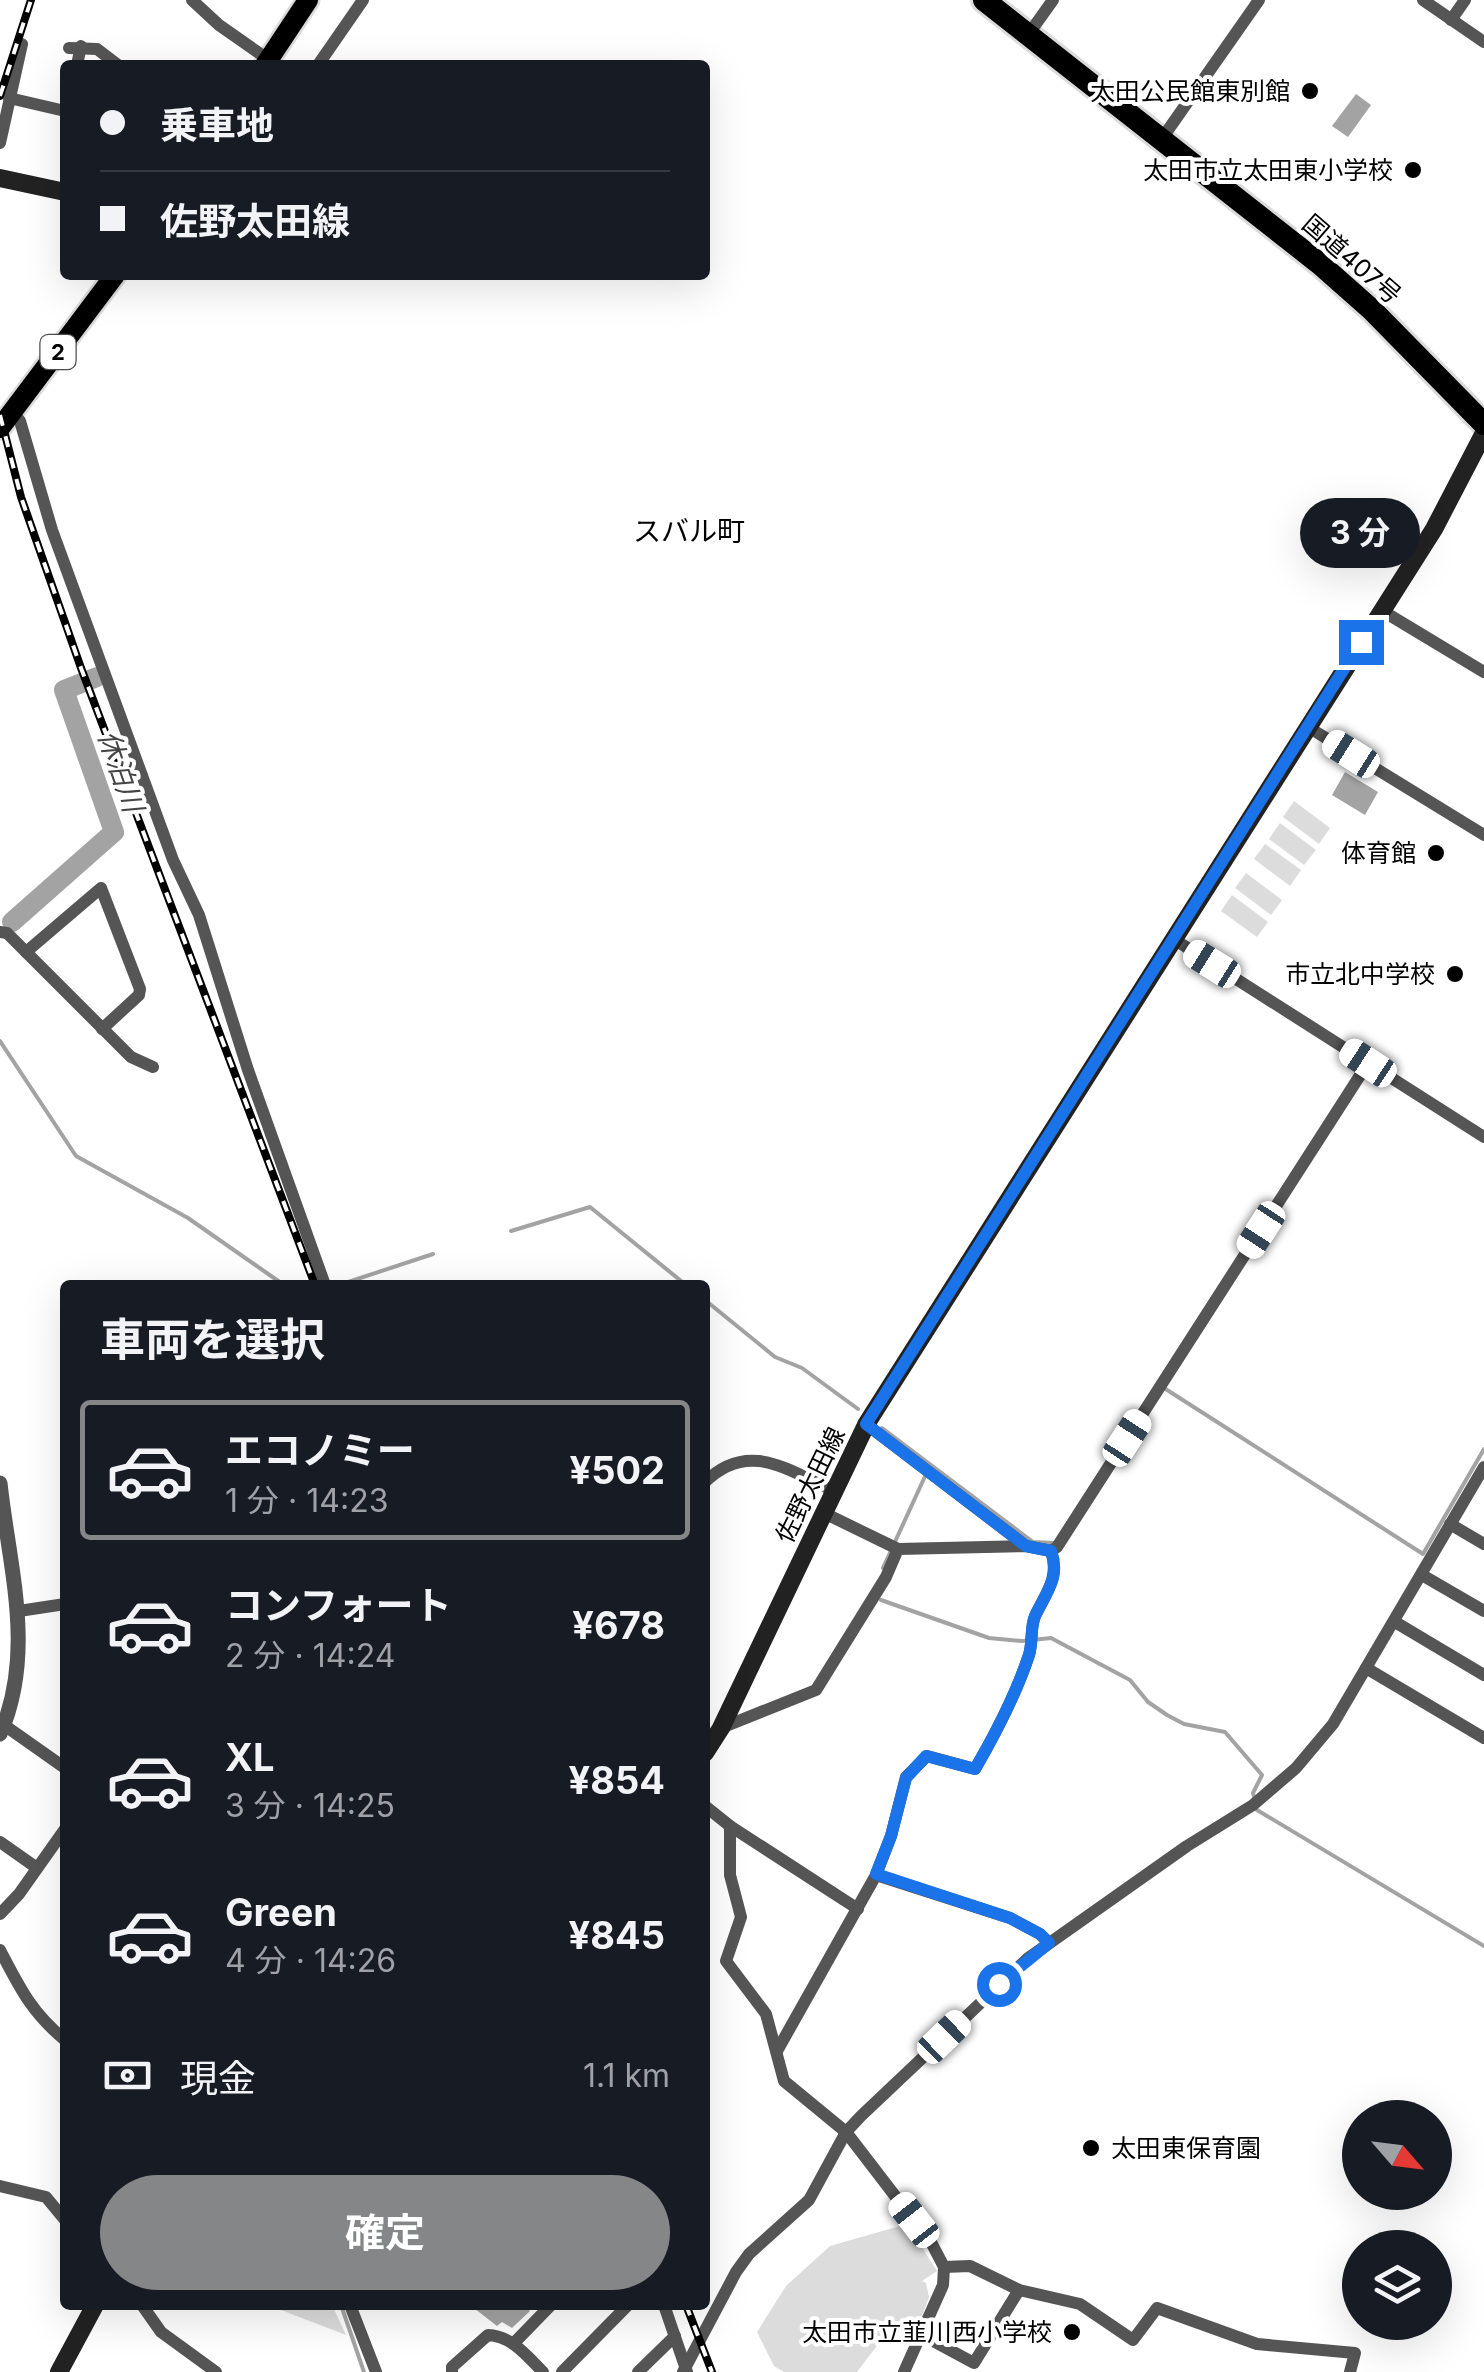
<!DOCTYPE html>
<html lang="ja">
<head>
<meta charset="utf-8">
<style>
	body { margin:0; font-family:Inter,"Noto Sans JP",sans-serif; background:#242831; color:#f1f3f6; height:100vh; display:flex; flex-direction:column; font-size:38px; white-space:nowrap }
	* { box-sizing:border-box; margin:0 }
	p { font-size:32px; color:#9ea1a6 }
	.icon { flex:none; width:55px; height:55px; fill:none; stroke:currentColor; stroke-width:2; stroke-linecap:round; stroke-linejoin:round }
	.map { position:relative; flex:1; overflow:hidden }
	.sheet { position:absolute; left:60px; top:1280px; width:650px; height:1030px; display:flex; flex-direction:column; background:#171b24; border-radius:10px; box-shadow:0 10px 40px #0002 }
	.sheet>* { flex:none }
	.banner { position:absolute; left:60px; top:60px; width:650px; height:220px; border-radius:10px; box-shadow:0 10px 40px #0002; display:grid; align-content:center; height:220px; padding:0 40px; background:#171b24 }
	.needle { width:65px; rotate:118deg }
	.fabs { position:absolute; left:1342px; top:2100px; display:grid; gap:20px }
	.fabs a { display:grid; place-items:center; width:110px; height:110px; border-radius:50%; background:#171b24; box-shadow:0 10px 40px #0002; font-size:50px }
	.end { position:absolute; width:45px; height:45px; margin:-22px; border:12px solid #1a73e8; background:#fff; box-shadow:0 0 0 5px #fff }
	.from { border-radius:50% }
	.bubble { position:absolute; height:70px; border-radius:35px; background:#171b24; box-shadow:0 10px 40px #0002; font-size:32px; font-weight:700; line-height:70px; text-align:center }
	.car { position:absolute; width:30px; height:60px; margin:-30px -15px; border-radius:12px; box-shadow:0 0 8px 2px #0007; background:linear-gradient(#fff 24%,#345 0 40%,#fff 0 76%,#345 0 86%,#fff 0) }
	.banner b { display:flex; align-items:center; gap:35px; height:95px; font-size:38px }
	.banner b+b { border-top:2px solid #363941 }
	.banner i { width:25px; height:25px; background:#f1f3f6 }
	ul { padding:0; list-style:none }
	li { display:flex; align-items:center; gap:30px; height:140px; margin:0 20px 15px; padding:0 20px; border:5px solid transparent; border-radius:10px }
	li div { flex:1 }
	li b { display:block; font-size:38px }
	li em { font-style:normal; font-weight:700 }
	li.current { border-color:#858687 }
	li>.icon { width:90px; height:90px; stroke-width:1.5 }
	h2 { padding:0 40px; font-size:45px; line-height:120px }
	.pay { display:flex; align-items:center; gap:25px; height:110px; padding:0 40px; font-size:38px }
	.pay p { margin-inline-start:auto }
	.action { display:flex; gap:20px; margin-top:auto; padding:20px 40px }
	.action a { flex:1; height:115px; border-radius:60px; background:#858687; color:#fff; font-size:40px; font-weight:700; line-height:115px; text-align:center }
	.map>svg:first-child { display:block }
	.green { fill:#dcdcdc }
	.water { fill:#a3a3a3 }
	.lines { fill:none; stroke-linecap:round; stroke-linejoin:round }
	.stream { stroke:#a3a3a3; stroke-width:4 }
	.river { stroke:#a3a3a3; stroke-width:20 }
	.primary-casing { stroke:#dbdbdb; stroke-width:25 }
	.trunk-casing { stroke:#dbdbdb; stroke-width:28 }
	.minor { stroke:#555; stroke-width:12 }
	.tertiary { stroke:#555; stroke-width:15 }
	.secondary { stroke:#222; stroke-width:18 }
	.primary { stroke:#000; stroke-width:20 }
	.trunk { stroke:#000; stroke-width:22 }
	.rail-casing { stroke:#000; stroke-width:8 }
	.rail { stroke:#fff; stroke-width:4; stroke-dasharray:11; stroke-linecap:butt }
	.route { stroke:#1a73e8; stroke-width:12 }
	.poi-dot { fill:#000; stroke:#fff; stroke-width:4 }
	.labels { text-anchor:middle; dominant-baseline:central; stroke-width:8; stroke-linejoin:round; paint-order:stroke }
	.shield { fill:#fff; stroke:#4c4c4c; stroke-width:2.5 }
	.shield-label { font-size:22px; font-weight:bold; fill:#000 }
	.poi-label { font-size:25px; fill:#000; stroke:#fff; text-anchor:end }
	.street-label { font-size:25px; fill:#000; stroke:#fff }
	.neighbourhood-label { font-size:28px; fill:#000; stroke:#fff }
	.water-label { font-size:28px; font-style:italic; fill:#444; stroke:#fff }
</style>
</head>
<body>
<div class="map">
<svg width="1484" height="2372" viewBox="0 0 1484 2372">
	<rect width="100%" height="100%" fill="#fff"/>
	<g class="green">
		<polygon points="1294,801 1330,828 1319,844 1283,817"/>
		<polygon points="1280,823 1316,850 1304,865 1269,839"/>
		<polygon points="1265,844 1301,870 1290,886 1254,859"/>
		<polygon points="1246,873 1282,900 1271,915 1235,888"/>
		<polygon points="1232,895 1268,922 1257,937 1221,911"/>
		<polygon points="907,2224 937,2271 922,2281 926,2283 929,2297 916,2332 895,2322 857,2372 784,2372 774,2366 757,2332 786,2286 830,2246"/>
		<polygon points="281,2305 332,2305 346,2335 281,2310"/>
	</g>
	<g class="water">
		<polygon points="1356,94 1371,105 1348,137 1332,126"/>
		<polygon points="1345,772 1378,792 1365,815 1332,795"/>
		<polygon points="470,2305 524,2305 530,2311 512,2328 502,2322 497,2326"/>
	</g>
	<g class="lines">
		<g class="stream">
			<polyline points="0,1041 76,1156 188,1218 284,1285"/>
			<polyline points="511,1231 590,1207 686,1285"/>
			<polyline points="339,1285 433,1254"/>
			<polyline points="705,1300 775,1357 802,1368 858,1409"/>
			<polyline points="1164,1388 1423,1554 1484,1449"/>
			<polyline points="882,1428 1033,1542 1054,1543"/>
			<polyline points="883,1568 927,1472"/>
			<polyline points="881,1600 989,1638 1022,1641 1051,1638 1130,1680 1148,1702 1167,1715 1184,1724 1225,1732 1262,1775 1253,1793 1254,1797"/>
			<polyline points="1257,1810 1484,1946"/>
			<polyline points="341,2305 364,2372"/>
		</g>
		<polyline class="river" points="12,922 114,832 64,690 97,677"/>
		<g class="primary-casing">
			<g id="primary">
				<polyline points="265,65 308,0"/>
				<polyline points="0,428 115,275"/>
			</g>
		</g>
		<g class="trunk-casing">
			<polyline id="trunk" points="984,0 1320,264 1372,310 1484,424"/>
		</g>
		<g class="minor">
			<polyline points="192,0 219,25 269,60"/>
			<polyline points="1423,0 1484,42"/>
			<polyline points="1451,20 1465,0"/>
			<polyline points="1028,35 1053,0"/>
			<polyline points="69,48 97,49 118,65"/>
			<polyline points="77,65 81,46"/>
			<polyline points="318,65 363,0"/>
			<polyline points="9,98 65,111"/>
			<polyline points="1161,140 1259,0"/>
			<polyline points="0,143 22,44"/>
			<polyline points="13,413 20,421 52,530 173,860 199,915 248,1070 325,1285"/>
			<polyline points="1381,610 1484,672"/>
			<polyline points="1308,727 1484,835"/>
			<polyline points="0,932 7,933 131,1057 153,1067"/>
			<polyline points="1172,938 1484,1137"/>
			<polyline points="26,952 101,888 140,989 139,995 102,1029"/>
			<polyline points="866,1424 1026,1546"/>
			<path d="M705 1482C749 1439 789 1471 834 1491"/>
			<polyline points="824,1513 898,1549"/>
			<polyline points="1450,1524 1484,1544"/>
			<polyline points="1051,1551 1057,1547 1368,1063"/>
			<polyline points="1422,1575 1484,1611"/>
			<polyline points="19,1611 65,1604"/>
			<polyline points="1395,1622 1484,1675"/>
			<polyline points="1366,1668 1484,1738"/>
			<polyline points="4,1725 65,1768"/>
			<polyline points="721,1728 816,1690 886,1577 898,1549 1026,1546 1051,1551"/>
			<polyline points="705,1806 730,1826 858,1909"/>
			<polyline points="730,1826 730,1875 741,1917 726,1961 766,2014 784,2081 846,2132 932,2244 944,2267 943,2285 904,2372"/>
			<polyline points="0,1842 37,1868"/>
			<polyline points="876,1875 1010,1918 1040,1934 1049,1943"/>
			<polyline points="0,1914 19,1894 65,1829"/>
			<path d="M0 1950C20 1988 31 2012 65 2040"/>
			<path d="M777 2051 876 1875 891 1836 906 1777 927 1756 975 1769C996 1733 1016 1694 1029 1655 1033 1642 1030 1628 1035 1616 1046 1593 1060 1577 1051 1551"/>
			<polyline points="0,2186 46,2197 65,2220"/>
			<polyline points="944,2267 970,2266 1019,2290 1080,2304 1133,2340 1157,2308 1257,2344 1355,2353 1350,2372"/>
			<polyline points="142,2305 161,2332 216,2372"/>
			<polyline points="350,2305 376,2372"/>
			<polyline points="664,2305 687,2372"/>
			<polyline points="922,2335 974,2363 1019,2290"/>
			<polyline points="514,2343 551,2305"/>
			<path d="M452 2372V2367L488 2335C512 2336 527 2356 543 2372"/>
			<polyline points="562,2372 628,2305"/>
			<polyline points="638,2372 675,2336"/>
			<polyline points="683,2372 736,2272 749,2254 809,2200 846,2132 861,2116 1027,1959 1187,1846 1253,1805 1296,1768 1333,1724 1484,1467"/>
		</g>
		<path class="tertiary" d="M0 1483C9 1567 36 1652 0 1734"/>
		<g class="secondary">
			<polyline points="0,178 65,192"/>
			<polyline points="705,1753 721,1728 867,1423 1434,529 1484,433"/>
			<polyline points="59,2372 95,2305"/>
		</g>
		<use href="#primary" class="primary"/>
		<use href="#trunk" class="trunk"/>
		<g class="rail-casing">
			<g id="rail">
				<polyline points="0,96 31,0"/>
				<polyline points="0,415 21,497 81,668 315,1285"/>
				<polyline points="686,2305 712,2372"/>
			</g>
		</g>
		<use href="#rail" class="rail"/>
	</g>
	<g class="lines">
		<path class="route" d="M999 1984 1049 1943 1040 1934 1010 1918 876 1874 891 1836 906 1778 926 1756 975 1769C996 1733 1016 1694 1029 1655 1033 1642 1030 1628 1035 1616 1046 1593 1061 1577 1051 1551L1026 1546 866 1424 1361 642"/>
	</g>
	<g class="poi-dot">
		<circle cx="1310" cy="91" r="10"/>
		<circle cx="1413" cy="170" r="10"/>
		<circle cx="1436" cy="853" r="10"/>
		<circle cx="1455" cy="974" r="10"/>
		<circle cx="1091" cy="2148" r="10"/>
		<circle cx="1072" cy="2332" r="10"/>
	</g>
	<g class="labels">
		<rect class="shield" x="40.5" y="335" width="35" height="34" rx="8"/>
		<g class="shield-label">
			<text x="58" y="352">2</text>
		</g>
		<g class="poi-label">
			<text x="1290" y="91">太田公民館東別館</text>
			<text x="1393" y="170">太田市立太田東小学校</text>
			<text x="1416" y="853">体育館</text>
			<text x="1435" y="974">市立北中学校</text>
			<text x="1111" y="2148" text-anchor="start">太田東保育園</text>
			<text x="1052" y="2332">太田市立韮川西小学校</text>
		</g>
		<g class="street-label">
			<text transform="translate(1352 259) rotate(41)">国道407号</text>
			<text transform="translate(810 1485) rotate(-64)">佐野太田線</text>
		</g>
		<g class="neighbourhood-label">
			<text x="689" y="531">スバル町</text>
		</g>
		<g class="water-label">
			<text transform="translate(121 771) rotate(71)">休泊川</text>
		</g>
	</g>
</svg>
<div class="fabs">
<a><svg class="needle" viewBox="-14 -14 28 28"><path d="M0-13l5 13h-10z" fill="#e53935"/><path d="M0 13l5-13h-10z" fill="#9ea1a6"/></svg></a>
<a><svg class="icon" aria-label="layers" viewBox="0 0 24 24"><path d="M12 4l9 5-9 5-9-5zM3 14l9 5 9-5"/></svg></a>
</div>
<i class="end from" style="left:999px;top:1984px"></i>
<i class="end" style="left:1361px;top:642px"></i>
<div class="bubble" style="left:1300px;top:498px;width:120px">3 分</div>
<i class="car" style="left:1351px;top:754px;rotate:302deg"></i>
<i class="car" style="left:1212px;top:964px;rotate:302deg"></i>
<i class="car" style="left:1368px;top:1063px;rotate:303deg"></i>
<i class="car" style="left:1261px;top:1230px;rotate:213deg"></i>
<i class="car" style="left:1127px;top:1438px;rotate:33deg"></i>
<i class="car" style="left:944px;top:2037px;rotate:46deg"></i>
<i class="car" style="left:914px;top:2220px;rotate:322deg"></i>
<div class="banner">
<b><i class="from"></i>乗車地</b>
<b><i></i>佐野太田線</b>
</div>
<section class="sheet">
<h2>車両を選択</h2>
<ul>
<li class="current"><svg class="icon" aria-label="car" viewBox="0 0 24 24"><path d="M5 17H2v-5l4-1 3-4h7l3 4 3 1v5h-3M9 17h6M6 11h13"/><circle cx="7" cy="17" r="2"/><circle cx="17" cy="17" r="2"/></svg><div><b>エコノミー</b><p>1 分 · 14:23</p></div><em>¥502</em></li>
<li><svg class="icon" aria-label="car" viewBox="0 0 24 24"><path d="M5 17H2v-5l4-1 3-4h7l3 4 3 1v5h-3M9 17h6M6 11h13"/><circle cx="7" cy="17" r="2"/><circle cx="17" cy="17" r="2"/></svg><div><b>コンフォート</b><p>2 分 · 14:24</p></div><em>¥678</em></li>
<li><svg class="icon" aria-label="car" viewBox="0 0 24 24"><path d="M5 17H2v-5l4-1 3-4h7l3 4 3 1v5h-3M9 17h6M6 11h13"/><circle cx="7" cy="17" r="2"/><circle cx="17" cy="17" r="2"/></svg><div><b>XL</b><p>3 分 · 14:25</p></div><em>¥854</em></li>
<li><svg class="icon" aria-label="car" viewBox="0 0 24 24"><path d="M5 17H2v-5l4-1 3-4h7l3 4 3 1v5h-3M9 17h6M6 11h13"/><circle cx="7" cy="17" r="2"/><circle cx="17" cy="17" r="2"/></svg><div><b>Green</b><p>4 分 · 14:26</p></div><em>¥845</em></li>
</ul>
<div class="pay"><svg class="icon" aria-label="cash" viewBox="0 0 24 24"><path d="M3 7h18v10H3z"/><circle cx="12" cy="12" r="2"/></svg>現金<p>1.1 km</p></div>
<div class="action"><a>確定</a></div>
</section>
</div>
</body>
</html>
